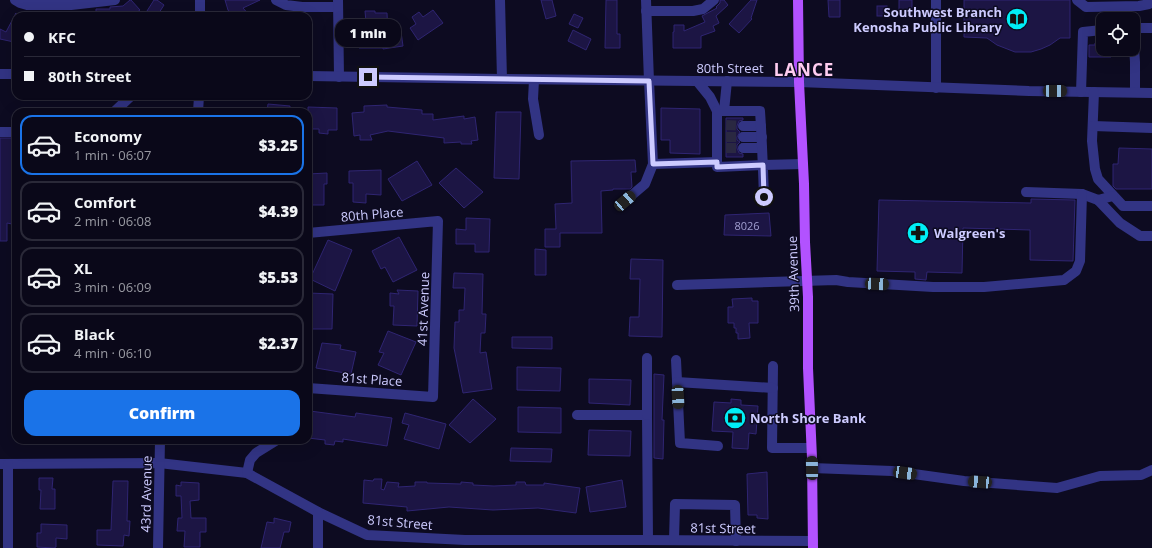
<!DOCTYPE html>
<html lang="en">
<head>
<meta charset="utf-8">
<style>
	body { margin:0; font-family:"Open Sans",sans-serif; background:#131122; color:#f1f3f6; height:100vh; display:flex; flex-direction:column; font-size:15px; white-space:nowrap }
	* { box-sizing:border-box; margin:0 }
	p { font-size:13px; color:#999aa2 }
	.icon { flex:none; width:22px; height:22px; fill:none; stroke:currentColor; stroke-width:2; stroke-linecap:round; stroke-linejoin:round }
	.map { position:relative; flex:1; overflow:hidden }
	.drawer { position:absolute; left:12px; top:108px; width:300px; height:336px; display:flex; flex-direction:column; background:#0a0819; border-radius:12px; box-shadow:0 4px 16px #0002,0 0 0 1px #2a2938 }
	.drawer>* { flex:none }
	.banner { position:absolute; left:12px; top:12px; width:300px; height:88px; border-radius:12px; box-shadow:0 4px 16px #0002,0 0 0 1px #2a2938; display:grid; align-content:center; height:88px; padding:0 12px; background:#0a0819 }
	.fabs { position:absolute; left:1096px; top:12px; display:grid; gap:8px }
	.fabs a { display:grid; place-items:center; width:44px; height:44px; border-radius:8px; background:#0a0819; box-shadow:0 4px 16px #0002,0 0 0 1px #2a2938; font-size:20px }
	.end { position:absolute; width:18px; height:18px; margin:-9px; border:5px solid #cdcbff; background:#111; box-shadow:0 0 0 2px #111 }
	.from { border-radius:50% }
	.bubble { position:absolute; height:28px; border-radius:12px; background:#0a0819; box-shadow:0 4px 16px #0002,0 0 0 1px #2a2938; font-size:13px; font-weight:800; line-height:28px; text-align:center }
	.car { position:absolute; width:12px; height:24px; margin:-12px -6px; border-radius:5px; box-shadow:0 0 3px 1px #0007; background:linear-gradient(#222 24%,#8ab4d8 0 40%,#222 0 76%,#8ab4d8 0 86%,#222 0) }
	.banner b { display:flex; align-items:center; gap:14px; height:38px; font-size:15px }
	.banner b+b { border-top:1px solid #2a2938 }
	.banner i { width:10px; height:10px; background:#f1f3f6 }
	ul { padding:7px 0 0; list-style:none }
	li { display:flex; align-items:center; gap:12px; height:60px; margin:0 8px 6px; padding:0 4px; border:2px solid #2a2938; border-radius:12px }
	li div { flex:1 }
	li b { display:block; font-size:15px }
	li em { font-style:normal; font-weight:800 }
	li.current { border-color:#1a73e8 }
	li>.icon { width:36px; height:36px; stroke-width:1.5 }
	.primary-button { display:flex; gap:8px; margin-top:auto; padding:8px 12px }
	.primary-button a { flex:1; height:46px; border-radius:12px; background:#1a73e8; color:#fff; font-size:16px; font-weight:800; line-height:46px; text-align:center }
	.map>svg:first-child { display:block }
	.building { fill:#1c1544; stroke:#2f2572 }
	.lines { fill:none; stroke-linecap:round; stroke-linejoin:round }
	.minor-tunnel { stroke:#2a2842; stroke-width:10; stroke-dasharray:10 5; stroke-linecap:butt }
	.minor { stroke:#323484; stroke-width:10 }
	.major { stroke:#b252ff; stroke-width:10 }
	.route { stroke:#cdcbff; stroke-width:5 }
	.labels { text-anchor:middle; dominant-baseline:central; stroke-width:3; stroke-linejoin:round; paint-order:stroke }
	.number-label { font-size:11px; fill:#a19ed0 }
	.poi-label { font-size:13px; font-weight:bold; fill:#cdcbff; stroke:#0d0b21; text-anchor:start }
	.street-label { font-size:13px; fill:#cdcbff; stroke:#0d0b21 }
	.district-label { font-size:17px; font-weight:bold; letter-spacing:1px; fill:#ffcdf0; stroke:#0d0b21 }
</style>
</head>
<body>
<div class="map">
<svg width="1152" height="548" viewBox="0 0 1152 548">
	<rect width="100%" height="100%" fill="#0d0b21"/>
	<g class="building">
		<polygon points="130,0 131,0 140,10 132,16 129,15 126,16 96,16 96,9 110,9 110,7 123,6"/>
		<polygon points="154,0 157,0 164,5 157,16 155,16 147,11"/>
		<polygon points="225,0 260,0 243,8 250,16 232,16 228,10"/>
		<polygon points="541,0 552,0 556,16 546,19"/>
		<polygon points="606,0 617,0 617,34 620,34 620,48 605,48"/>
		<polygon points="720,0 724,0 728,5 716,16 719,23 713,26 715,31 701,36 701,48 673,48 673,32 674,32 674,25 684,25 684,31 705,22 702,16 717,8 716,7 720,3"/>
		<polygon points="751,0 757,0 751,18 752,19 739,33 729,24"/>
		<polygon points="828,0 840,0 840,17 829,17"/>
		<rect x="899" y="0" width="13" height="12"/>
		<polygon points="964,0 1070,0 1070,38 1060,38 1050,45 1041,49 1031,52 1015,52 997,45 987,38 964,37"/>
		<rect x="877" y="6" width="10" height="10"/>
		<polygon points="433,10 443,23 418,40 410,28 416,24 412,17 419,12 423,17"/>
		<polygon points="365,11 375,11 375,13 387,13 388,34 401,32 403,46 383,49 383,48 359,48 359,37 381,37 380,22 366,22"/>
		<polygon points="16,13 16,35 14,42 0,39 0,29 6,32"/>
		<polygon points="574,14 583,18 578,28 569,24"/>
		<polygon points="573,30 591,39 586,50 568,41"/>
		<polygon points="1095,43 1103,43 1103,49 1111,49 1111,57 1089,57 1089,45 1095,45"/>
		<polygon points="268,104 290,106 290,112 267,112"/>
		<polygon points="387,105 387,107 422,110 422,114 433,114 433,120 464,116 464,119 475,117 478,140 471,141 472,144 461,144 461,142 444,143 444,138 388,131 370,135 372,140 360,140 360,135 354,136 352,113 364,112 364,106"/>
		<polygon points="308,107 337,108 337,130 328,130 328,134 319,133 319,129 308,129"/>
		<polygon points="661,108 700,109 700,154 670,153 670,140 661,140"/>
		<polygon points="496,112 521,112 519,179 494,178"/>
		<polygon points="726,118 743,118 743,120 739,121 737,126 737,129 740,132 737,137 737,140 740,142 737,145 737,148 739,153 743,154 743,157 726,157"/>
		<polygon points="0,138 16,138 16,209 12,209 12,224 7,223 7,241 0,241"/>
		<polygon points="1119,148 1152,149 1152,189 1116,189 1113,186 1113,164 1118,164"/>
		<polygon points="635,160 636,172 631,172 632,187 630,189 613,189 613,190 601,191 602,233 560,233 560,247 545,247 545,229 556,229 555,204 572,203 571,161"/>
		<polygon points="417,161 432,185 402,201 388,179"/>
		<polygon points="456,168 483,192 464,208 439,183"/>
		<polygon points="381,170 381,195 366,194 366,203 353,202 353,183 349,183 349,171"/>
		<polygon points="327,173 327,184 324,184 324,205 309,205 308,174"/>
		<polygon points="1031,199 1075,200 1073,261 1030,260 1030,230 963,228 962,273 927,272 926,280 915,279 915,272 877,271 879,200 1031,203"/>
		<polygon points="769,213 771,236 724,235 725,215"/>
		<polygon points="466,218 490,219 489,252 475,252 475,244 456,244 456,229 466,230"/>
		<polygon points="399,237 417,270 393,282 385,267 381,269 372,251"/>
		<polygon points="328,240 352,250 335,291 310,279"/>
		<polygon points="535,249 546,250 546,275 535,275"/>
		<polygon points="631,259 663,260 662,337 629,336 630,317 639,317 640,279 630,279"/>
		<polygon points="454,273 483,274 482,314 486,314 485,333 481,333 480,353 486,352 492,389 463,393 454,348 455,322 459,322 459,310 464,310 465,288 453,288"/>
		<polygon points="397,290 418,291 417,326 393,325 394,306 390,306 390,293 399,294"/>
		<polygon points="308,293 333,294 332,329 308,329"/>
		<polygon points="752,298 752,301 758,301 758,323 749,323 750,338 738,339 738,333 736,333 736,328 734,328 734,323 728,323 728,307 733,307 732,299"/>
		<polygon points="388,331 416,342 401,375 378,365 384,353 379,352"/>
		<polygon points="512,337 552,337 552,349 512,348"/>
		<polygon points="322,343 341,345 340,349 356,352 351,374 316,368"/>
		<polygon points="517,367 561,368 560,391 517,390"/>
		<polygon points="654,374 664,375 662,420 664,420 663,459 654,458"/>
		<polygon points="589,379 631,380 630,405 589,403"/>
		<polygon points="473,399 496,419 470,443 449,425"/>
		<polygon points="731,399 741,400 741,405 758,406 756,434 749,433 748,449 732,448 733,432 712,431 714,402 731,403"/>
		<polygon points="518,407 561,408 561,433 518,432"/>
		<polygon points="310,411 355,417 356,413 392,418 387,446 343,439 343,442 335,441 334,445 325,444 325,440 308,438"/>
		<polygon points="405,413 446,424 439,449 404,439 409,425 402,423"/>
		<polygon points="589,430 631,431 630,456 588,455"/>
		<polygon points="511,448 552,449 551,462 510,461"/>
		<polygon points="767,472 768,519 757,518 757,515 748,515 747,474"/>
		<polygon points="39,478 53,478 52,489 55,489 55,509 40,509 41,490 39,490"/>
		<polygon points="374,479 382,479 381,489 384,490 387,482 399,483 398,487 415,486 415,482 427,482 427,483 461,484 461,482 473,483 473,485 494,486 516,485 516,482 525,482 526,485 544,485 544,483 580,488 576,513 538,508 493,510 449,507 407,511 407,507 363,503 364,480 373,481"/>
		<polygon points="622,480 626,507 590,512 586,487"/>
		<polygon points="113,481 128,481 127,521 130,521 129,536 124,535 123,546 97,545 97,530 111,530"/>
		<polygon points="181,482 199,483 199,500 190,501 191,518 206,518 206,532 200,532 200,547 184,547 185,531 177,531 178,518 182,518 181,496 176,496 176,485 181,486"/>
		<polygon points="274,518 291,522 289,532 284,532 280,548 261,548 267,522 274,523"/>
		<polygon points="41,524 67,525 67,539 56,538 56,547 54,548 37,547 37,533 41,533"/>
	</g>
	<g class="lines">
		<g class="minor-tunnel">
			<polyline points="726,125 743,126"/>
			<polyline points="726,137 743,137"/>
			<polyline points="726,148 743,148"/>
		</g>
		<g class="minor">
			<polyline points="15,0 20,3 27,5 71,5 115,0"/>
			<polyline points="200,0 200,16"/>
			<polyline points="276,0 286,5 302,7 338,7"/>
			<polyline points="338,0 339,77"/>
			<polyline points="500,0 502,79"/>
			<polyline points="936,0 936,88"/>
			<polyline points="1077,0 1086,7 1139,6 1149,4 1150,0"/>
			<polyline points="646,11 693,11 703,9 714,0"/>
			<polyline points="1133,28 1152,28"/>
			<polyline points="1133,33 1135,62 1135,92"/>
			<polyline points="0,74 16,74"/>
			<polyline points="308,76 502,79 799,82 1029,91 1152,93"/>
			<polyline points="534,80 533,99 539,135"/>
			<polyline points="697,81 710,97 717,111"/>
			<polyline points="1081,92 1083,32 1102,30"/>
			<polyline points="1094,92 1092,141 1095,169 1098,179 1123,206 1152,206"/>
			<polyline points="724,111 727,81"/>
			<polyline points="114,112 131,96"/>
			<polyline points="198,112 199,96"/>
			<polyline points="743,126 761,126"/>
			<polyline points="1093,126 1152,128"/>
			<polyline points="0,132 16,132"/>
			<polyline points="743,137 762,137"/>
			<polyline points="743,148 762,148"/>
			<polyline points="653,164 717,162"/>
			<polyline points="1026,192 1082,194 1098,200 1113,196"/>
			<path d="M764 197C763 168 762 140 760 111H717V167L763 165 803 164"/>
			<polyline points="1098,200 1120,223 1140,236 1152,236"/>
			<polyline points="625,201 645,184 653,164 649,81 646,0"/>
			<polyline points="308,233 438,221 433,397 308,388"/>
			<polyline points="677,285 836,280 848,282 933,287 984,287 1064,280 1076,271 1080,261 1082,194"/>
			<polyline points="676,360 680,443 718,446"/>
			<polyline points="773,366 772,448 811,448"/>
			<polyline points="677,382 773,388"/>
			<polyline points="577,415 647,415 648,540"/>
			<polyline points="647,415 647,358"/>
			<polyline points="0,464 159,463 247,473 318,512 367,535 465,540 641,540 813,541"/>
			<polyline points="8,464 8,548"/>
			<polyline points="812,468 892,471 964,481 1057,488 1100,476 1141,475 1152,470"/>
			<polyline points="247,473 250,460 256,453 277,440"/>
			<polyline points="318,512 318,548"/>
			<polyline points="674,540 675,504 735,505 736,541"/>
			<polyline points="158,548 160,440"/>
		</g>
		<polyline class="major" points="798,0 799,82 804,184 805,242 808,297 808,368 812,458 813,548"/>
	</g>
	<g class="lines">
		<polyline class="route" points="368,77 649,81 653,164 717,162 717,167 763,165 764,197"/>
	</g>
	<defs>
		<g id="library-disc" transform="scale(1.15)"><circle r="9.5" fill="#00eef6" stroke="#0d0b21"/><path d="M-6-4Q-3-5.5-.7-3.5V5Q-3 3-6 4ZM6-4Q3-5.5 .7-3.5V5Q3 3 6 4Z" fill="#111"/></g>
		<g id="pharmacy-disc" transform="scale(1.15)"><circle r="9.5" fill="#00eef6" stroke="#0d0b21"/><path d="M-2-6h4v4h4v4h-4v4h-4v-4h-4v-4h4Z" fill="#111"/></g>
		<g id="bank-disc" transform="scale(1.15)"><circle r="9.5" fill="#00eef6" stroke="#0d0b21"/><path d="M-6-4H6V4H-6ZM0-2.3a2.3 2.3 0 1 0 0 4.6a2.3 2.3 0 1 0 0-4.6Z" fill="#111"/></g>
	</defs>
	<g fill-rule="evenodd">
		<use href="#library-disc" x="1017" y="19"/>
		<use href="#pharmacy-disc" x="918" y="233"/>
		<use href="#bank-disc" x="735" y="418"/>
	</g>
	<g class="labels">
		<g class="number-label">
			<text x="747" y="225">8026</text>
		</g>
		<g class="poi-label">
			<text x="1002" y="12" text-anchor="end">Southwest Branch<tspan x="1002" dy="15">Kenosha Public Library</tspan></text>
			<text x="934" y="233">Walgreen's</text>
			<text x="750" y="418">North Shore Bank</text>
		</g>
		<g class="street-label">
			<text x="730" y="68">80th Street</text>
			<text transform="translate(372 214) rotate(-5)">80th Place</text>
			<text transform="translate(793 274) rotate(-92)">39th Avenue</text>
			<text transform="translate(423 309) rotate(-88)">41st Avenue</text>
			<text transform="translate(372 379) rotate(4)">81st Place</text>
			<text transform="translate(146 494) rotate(-89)">43rd Avenue</text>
			<text transform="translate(400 522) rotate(5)">81st Street</text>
			<text transform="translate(723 528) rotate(1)">81st Street</text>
		</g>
		<g class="district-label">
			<text x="804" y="69">LANCE</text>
		</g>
	</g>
</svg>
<div class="fabs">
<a><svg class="icon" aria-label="locate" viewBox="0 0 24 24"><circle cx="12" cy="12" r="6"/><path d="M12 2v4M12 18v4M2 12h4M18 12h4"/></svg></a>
</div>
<i class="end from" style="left:764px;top:197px"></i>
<i class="end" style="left:368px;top:77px"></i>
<div class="bubble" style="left:335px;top:19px;width:66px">1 min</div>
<i class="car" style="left:1055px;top:91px;rotate:90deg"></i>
<i class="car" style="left:625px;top:201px;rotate:49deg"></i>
<i class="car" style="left:877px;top:284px;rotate:93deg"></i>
<i class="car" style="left:678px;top:397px;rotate:177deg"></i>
<i class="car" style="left:812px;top:468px;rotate:359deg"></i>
<i class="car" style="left:905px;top:473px;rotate:98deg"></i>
<i class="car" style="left:980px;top:482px;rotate:274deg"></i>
<div class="banner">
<b><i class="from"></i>KFC</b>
<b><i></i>80th Street</b>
</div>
<section class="drawer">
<ul>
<li class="current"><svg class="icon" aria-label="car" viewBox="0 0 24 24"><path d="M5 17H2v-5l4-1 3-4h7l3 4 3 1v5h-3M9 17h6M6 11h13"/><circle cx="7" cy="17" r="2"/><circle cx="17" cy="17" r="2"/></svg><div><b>Economy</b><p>1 min · 06:07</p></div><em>$3.25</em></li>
<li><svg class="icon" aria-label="car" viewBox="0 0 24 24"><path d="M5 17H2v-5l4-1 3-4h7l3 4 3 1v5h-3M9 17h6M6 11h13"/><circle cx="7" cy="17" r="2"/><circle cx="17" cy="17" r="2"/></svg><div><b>Comfort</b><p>2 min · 06:08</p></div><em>$4.39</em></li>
<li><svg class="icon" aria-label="car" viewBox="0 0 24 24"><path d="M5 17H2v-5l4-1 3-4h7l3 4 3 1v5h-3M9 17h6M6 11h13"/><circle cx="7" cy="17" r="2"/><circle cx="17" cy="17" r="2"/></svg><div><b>XL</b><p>3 min · 06:09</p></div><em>$5.53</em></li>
<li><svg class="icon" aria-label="car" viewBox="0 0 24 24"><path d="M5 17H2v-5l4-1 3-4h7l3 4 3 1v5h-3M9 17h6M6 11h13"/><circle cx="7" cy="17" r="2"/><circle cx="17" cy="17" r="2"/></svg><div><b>Black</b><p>4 min · 06:10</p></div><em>$2.37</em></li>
</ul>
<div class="primary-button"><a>Confirm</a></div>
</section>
</div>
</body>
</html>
